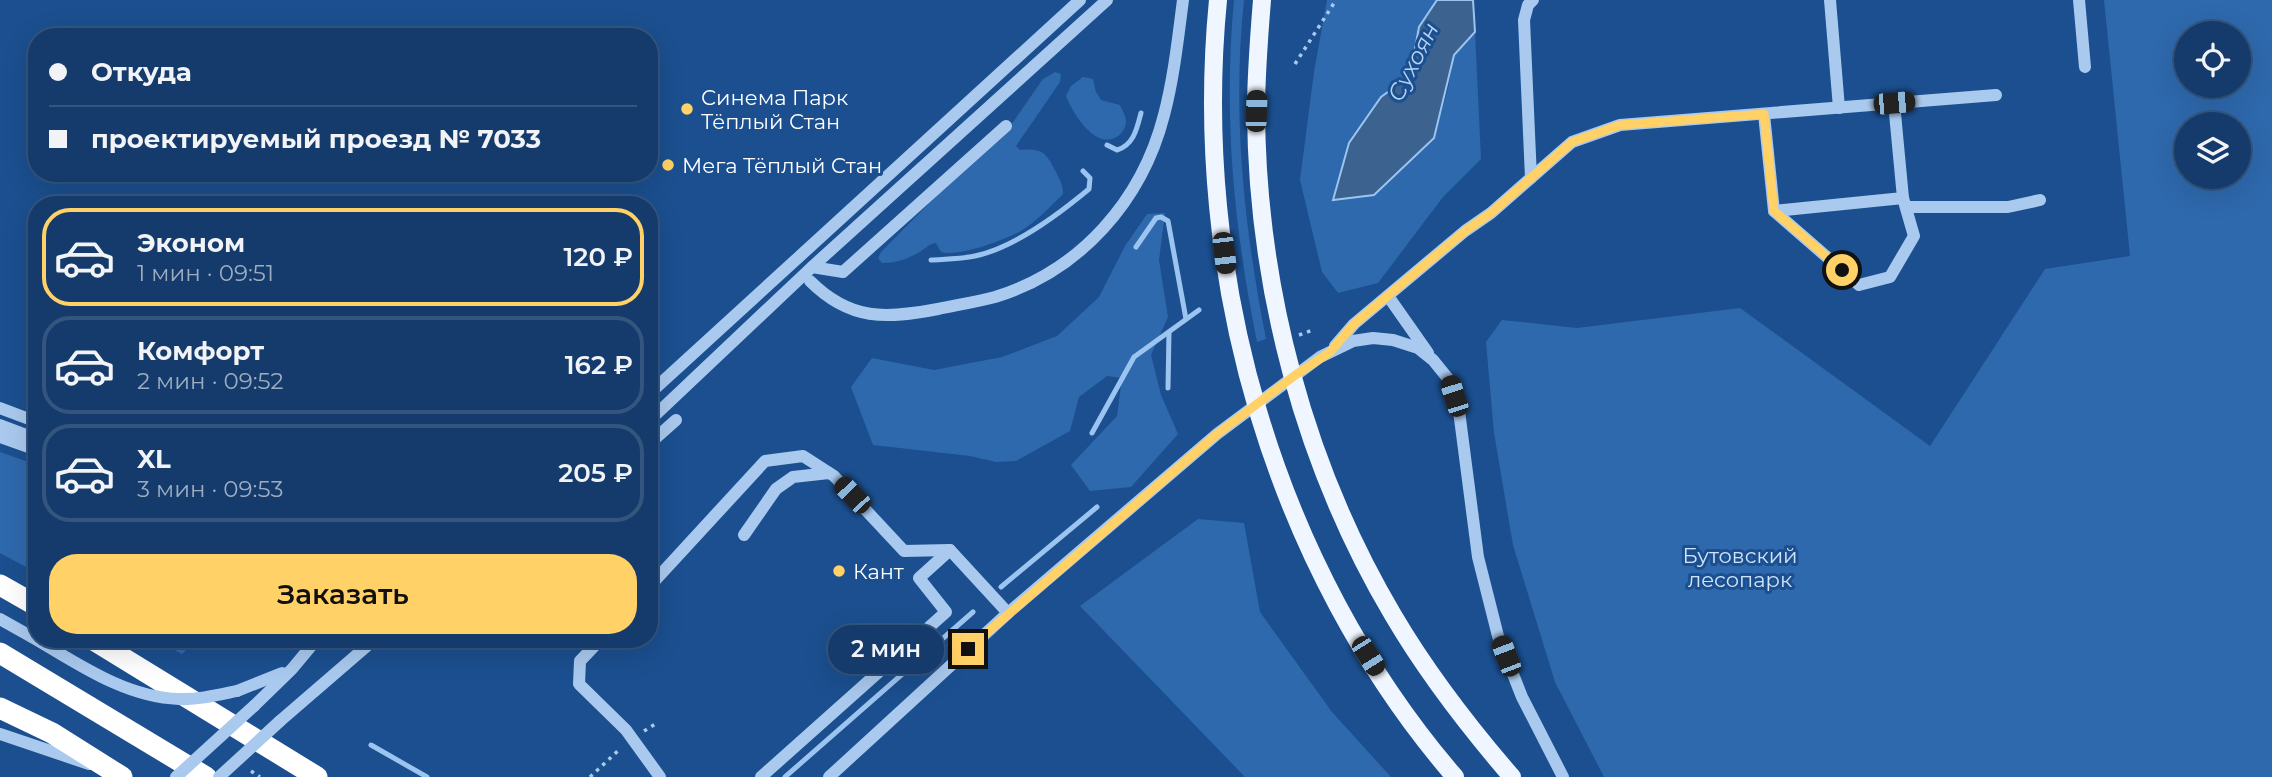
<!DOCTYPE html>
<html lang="ru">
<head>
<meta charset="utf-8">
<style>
	body { margin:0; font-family:Montserrat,sans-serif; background:#1d4271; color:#f1f3f6; height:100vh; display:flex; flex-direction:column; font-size:26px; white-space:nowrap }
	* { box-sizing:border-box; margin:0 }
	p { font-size:23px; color:#9dadc1 }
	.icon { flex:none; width:38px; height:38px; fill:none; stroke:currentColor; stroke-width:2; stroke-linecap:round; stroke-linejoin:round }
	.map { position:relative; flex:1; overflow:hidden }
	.sheet { position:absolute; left:28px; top:196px; width:630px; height:452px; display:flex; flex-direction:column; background:#143b6b; border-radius:28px; box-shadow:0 7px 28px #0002,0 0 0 2px #33557e }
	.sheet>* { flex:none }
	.top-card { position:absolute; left:28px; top:28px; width:630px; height:154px; border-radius:28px; box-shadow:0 7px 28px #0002,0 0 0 2px #33557e; display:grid; align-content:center; height:154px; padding:0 21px; background:#143b6b }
	.tools { position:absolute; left:2174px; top:21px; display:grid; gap:14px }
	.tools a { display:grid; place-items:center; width:77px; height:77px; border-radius:50%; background:#143b6b; box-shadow:0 7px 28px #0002,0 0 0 2px #33557e; font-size:35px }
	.end { position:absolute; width:32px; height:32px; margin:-16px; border:9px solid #ffd166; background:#111; box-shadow:0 0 0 4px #111 }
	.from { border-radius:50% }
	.bubble { position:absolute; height:49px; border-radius:24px; background:#143b6b; box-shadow:0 7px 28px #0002,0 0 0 2px #33557e; font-size:23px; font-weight:600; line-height:49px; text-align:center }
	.car { position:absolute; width:21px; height:42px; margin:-21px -10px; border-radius:9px; box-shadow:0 0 5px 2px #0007; background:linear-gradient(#222 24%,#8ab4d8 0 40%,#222 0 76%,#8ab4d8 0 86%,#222 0) }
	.top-card b { display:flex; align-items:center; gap:24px; height:66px; font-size:26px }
	.top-card b+b { border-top:2px solid #33557e }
	.top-card i { width:18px; height:18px; background:#f1f3f6 }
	ul { padding:12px 0 0; list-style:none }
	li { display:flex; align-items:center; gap:21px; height:98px; margin:0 14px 10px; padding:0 7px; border:4px solid #33557e; border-radius:28px }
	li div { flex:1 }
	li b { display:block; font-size:26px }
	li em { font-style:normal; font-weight:600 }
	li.on { border-color:#ffd166 }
	li>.icon { width:63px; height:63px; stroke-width:1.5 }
	.button { display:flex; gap:14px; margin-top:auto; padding:14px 21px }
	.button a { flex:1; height:80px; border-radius:28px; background:#ffd166; color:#111; font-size:28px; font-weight:600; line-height:80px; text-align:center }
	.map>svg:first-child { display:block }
	.green { fill:#2e69ad; fill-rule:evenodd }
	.water { fill:#3c6290; stroke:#9cc4f0; stroke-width:2 }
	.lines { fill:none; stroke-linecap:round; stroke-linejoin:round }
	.stream { stroke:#9cc4f0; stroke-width:5 }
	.path { stroke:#a9c9ee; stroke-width:3.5; stroke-dasharray:3.5 5; stroke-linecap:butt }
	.minor { stroke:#a9c9ee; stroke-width:12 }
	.major { stroke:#f0f6ff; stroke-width:18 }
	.highway { stroke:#fff; stroke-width:21 }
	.minor-bridge { stroke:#a9c9ee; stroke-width:12 }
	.route { stroke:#ffd166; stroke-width:9 }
	.poi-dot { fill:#ffd166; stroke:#1b4f8f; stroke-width:2.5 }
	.labels { text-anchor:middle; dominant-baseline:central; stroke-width:6; stroke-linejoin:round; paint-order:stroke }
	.poi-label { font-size:21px; fill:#fff; stroke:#1b4f8f; text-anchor:start }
	.park-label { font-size:21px; fill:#cfe3fa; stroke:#1b4f8f }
	.water-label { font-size:23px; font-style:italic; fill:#b5d3f5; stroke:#1b4f8f }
</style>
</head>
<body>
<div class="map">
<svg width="2272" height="777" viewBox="0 0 2272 777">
	<rect width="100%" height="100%" fill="#1b4f8f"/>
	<g class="green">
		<path d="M1234 0H1244C1232 114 1244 227 1266 339L1257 342C1234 227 1223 117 1234 0Z"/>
		<polygon points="1327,0 1437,0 1419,27 1410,76 1381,97 1434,138 1448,88 1454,55 1475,32 1481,159 1443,197 1378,283 1338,293 1322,272 1300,180 1314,72"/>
		<path d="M2104 0H2272V777H1604L1555 682 1513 545 1494 433 1486 342 1502 320 1577 328 1740 308 1930 446 2045 269 2130 256ZM2186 33H2238V86H2186ZM2238 124V177H2186V124Z"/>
		<path d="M1055 72 1061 74 1060 82 1016 146 1020 150C1043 148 1046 153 1056 172 1060 181 1063 184 1063 194 1050 207 1037 221 1021 231 1004 240 960 257 941 252L936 243C928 244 924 250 916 254 905 260 894 263 882 263L878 258 881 252 964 168 1002 138 1043 79Z"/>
		<path d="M1083 77 1093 79 1096 92 1101 100 1120 105C1122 110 1126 116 1126 121 1126 133 1114 142 1102 139 1086 134 1072 111 1066 96L1071 86Z"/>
		<polygon points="1165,213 1159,260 1168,317 1151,355 1161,395 1178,434 1131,487 1090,491 1071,465 1117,416 1122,378 1107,376 1079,397 1070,431 1016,461 996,462 970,456 873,445 851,387 872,358 934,370 1002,357 1057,336 1099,297 1125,246 1147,214"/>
		<polygon points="0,452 37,465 37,573 0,553"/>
		<polygon points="1198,519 1244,523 1260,612 1332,712 1391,777 1245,777 1080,606"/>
		<polygon points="154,639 198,639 182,654"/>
	</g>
	<polygon class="water" points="1437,0 1473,0 1475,32 1454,55 1434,138 1374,195 1333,200 1349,143 1381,97 1410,76 1419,27"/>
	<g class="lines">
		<g class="stream">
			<path d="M1107 145 1117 150C1134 145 1137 128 1141 113"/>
			<polyline points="1136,247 1156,218 1161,217 1168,221 1186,319"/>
			<path d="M931 260C946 259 961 259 975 256 1014 248 1059 214 1089 189L1090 178 1083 171"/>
			<polyline points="1168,388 1169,332"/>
			<polyline points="1092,433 1134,357 1199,310"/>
			<polyline points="1001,587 1097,507"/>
			<polyline points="371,745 427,777"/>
			<polyline points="785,777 973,612"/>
		</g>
		<g class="path">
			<polyline points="1295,64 1336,0"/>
			<polyline points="1299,335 1313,330"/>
			<polyline points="401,639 402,642"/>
			<polyline points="644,731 657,723"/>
			<polyline points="251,771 260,777"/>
			<polyline points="590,777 621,748"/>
		</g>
		<g class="minor">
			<polyline points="1830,0 1839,108"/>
			<polyline points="2079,0 2085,67"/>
			<polyline points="1764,114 1774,211 1903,198 1894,103"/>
			<polyline points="1531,178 1524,20 1528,5 1533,0"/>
			<polyline points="1906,207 2008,207 2040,200"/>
			<polyline points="1774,211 1859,285 1890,277 1914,236 1903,198"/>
			<polyline points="812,267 843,272 1006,126"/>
			<path d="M810 281C850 321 886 319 938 309 957 305 976 302 995 297 1080 271 1142 201 1164 115 1174 77 1178 38 1183 0"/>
			<polyline points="1388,296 1428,353"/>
			<polyline points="1335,346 1354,324 1465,231 1491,213 1572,142 1620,125 1996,95"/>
			<polyline points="649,394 1080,0"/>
			<polyline points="0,408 37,422"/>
			<polyline points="649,421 812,267 1107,0"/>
			<polyline points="0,425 37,439"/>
			<polyline points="0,437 37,450"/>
			<polyline points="649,444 676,420"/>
			<polyline points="744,535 776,489 793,477 829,473"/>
			<polyline points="649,587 765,461 803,456 834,476 904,551 950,550 1008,613"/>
			<polyline points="0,619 32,637"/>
			<polyline points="601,639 580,661 579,684 626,730 660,777"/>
			<polyline points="237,691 282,673"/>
			<polyline points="254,706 292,669 317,639"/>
			<polyline points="280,721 375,639"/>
			<polyline points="0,734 89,764"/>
			<polyline points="761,777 946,612 919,578 950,550"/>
			<polyline points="829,777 1008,613 1217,434 1320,357 1353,341 1373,338 1393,340 1418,348 1433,360 1450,381 1459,411 1478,557 1498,636 1522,697 1563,777"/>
		</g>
		<g class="major">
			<path d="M1218 0C1191 275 1274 567 1455 777"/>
			<path d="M1262 0C1259 37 1256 74 1256 111 1257 286 1304 465 1393 615 1427 673 1468 726 1512 777"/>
		</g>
		<g class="highway">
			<polyline points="0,585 37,606"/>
			<polyline points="92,639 317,777"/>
			<polyline points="0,653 206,777"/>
			<polyline points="0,708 52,733 122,777"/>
		</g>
		<g class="minor-bridge">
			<path d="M32 637C77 663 124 697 179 699 198 700 218 695 237 691"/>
			<polyline points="176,777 254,706"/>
			<polyline points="219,777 280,721"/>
		</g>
	</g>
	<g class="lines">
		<polyline class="route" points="968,649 1217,434 1294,376 1330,352 1354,324 1465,231 1491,213 1572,142 1620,125 1764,114 1774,211 1842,270"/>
	</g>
	<g class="poi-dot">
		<circle cx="687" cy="109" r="7"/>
		<circle cx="668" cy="165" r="7"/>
		<circle cx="839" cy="571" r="7"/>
	</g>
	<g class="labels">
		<g class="poi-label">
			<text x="701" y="97">Синема Парк<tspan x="701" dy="24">Тёплый Стан</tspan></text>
			<text x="682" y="165">Мега Тёплый Cтан</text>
			<text x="853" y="571">Кант</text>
		</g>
		<g class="park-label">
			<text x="1740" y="555">Бутовский<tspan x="1740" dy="24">лесопарк</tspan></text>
		</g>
		<g class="water-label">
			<text transform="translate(1413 62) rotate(-63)">Сухоян</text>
		</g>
	</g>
</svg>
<div class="tools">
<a><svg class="icon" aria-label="locate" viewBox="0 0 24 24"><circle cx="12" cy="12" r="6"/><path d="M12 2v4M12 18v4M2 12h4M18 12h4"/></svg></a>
<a><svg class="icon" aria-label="layers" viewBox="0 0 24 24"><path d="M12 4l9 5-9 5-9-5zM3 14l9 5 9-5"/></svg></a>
</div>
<i class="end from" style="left:1842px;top:270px"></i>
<i class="end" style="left:968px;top:649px"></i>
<div class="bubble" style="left:828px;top:625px;width:116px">2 мин</div>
<i class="car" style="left:1894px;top:103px;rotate:85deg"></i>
<i class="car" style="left:1256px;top:111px;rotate:2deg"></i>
<i class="car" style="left:1224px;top:253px;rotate:173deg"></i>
<i class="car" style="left:1454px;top:396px;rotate:342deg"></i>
<i class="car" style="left:852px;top:495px;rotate:316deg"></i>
<i class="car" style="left:1368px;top:656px;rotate:148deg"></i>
<i class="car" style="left:1506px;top:656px;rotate:339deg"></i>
<div class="top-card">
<b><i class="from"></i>Откуда</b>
<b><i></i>проектируемый проезд № 7033</b>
</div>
<section class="sheet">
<ul>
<li class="on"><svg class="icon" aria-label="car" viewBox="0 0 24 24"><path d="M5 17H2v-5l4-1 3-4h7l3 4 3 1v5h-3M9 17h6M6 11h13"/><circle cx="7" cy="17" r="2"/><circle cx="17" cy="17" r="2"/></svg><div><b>Эконом</b><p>1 мин · 09:51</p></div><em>120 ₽</em></li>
<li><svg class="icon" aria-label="car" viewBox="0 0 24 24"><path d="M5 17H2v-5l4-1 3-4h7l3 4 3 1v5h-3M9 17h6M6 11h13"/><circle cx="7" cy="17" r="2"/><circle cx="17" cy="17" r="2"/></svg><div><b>Комфорт</b><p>2 мин · 09:52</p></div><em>162 ₽</em></li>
<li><svg class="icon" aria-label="car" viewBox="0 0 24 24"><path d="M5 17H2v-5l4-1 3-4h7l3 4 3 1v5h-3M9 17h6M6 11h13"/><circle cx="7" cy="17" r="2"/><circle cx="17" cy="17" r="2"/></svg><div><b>XL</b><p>3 мин · 09:53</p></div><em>205 ₽</em></li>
</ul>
<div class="button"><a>Заказать</a></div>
</section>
</div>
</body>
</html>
